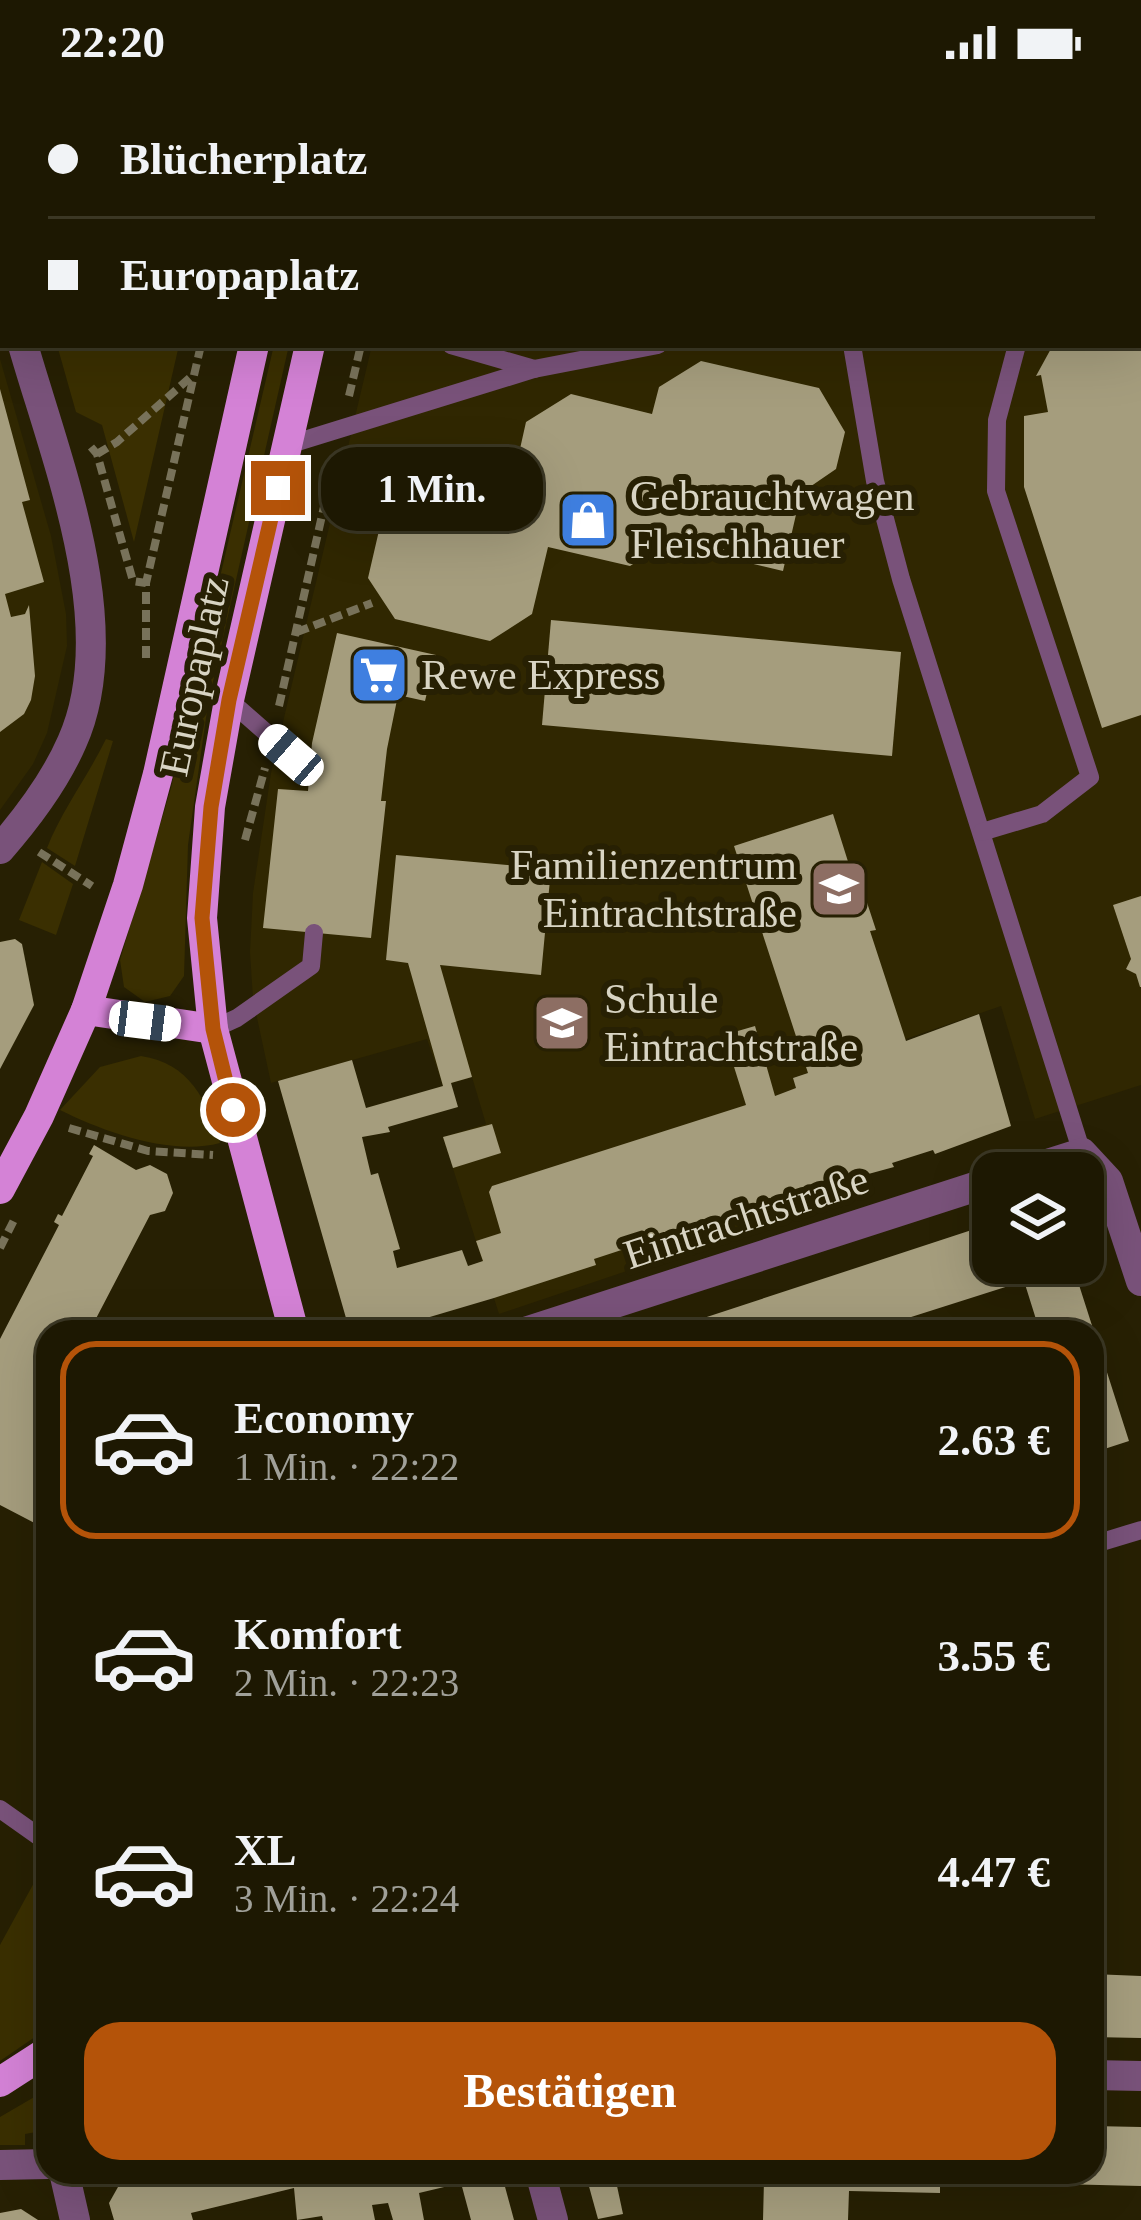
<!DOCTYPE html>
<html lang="de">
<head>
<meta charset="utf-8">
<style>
	body { margin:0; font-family:"Times New Roman",serif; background:#25210c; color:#f1f3f6; height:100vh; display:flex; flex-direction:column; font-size:45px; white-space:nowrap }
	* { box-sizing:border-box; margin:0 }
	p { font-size:39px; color:#a0a099 }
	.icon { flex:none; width:66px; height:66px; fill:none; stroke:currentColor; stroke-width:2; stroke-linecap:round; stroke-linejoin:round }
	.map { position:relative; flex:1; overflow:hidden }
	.sheet { position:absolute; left:36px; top:1236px; width:1068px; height:864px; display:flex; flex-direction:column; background:#1d1802; border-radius:36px; box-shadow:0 12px 48px #0002,0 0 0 3px #3b3724 }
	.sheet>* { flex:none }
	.banner { position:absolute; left:0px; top:0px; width:1143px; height:264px; box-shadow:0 12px 48px #0002,0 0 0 3px #3b3724; display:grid; align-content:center; height:264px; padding:0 48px; background:#1d1802 }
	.tools { position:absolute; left:972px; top:1068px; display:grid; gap:24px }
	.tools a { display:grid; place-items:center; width:132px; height:132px; border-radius:24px; background:#1d1802; box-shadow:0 12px 48px #0002,0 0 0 3px #3b3724; font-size:60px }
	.end { position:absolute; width:54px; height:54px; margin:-27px; border:15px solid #b45309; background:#fff; box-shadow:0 0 0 6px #fff }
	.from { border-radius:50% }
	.bubble { position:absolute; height:84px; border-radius:36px; background:#1d1802; box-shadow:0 12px 48px #0002,0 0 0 3px #3b3724; font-size:39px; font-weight:600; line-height:84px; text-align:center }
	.car { position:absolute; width:36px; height:72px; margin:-36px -18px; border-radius:15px; box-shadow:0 0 9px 3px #0007; background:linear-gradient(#fff 24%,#345 0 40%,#fff 0 76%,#345 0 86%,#fff 0) }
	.banner b { display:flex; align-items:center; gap:42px; height:114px; font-size:45px }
	.banner b+b { border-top:3px solid #3b3724 }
	.banner i { width:30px; height:30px; background:#f1f3f6 }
	ul { padding:21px 0 0; list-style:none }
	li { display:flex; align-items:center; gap:36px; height:198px; margin:0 24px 18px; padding:0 24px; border:6px solid transparent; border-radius:36px }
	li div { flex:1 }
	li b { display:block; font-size:45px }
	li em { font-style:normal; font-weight:600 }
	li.selected { border-color:#b45309 }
	li>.icon { width:108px; height:108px; stroke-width:1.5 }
	.button { display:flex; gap:24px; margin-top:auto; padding:24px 48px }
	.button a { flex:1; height:138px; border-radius:36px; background:#b45309; color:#fff; font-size:48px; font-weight:600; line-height:138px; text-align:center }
	.status { display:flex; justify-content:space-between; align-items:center; height:84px; padding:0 60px; background:#1d1802; direction:ltr }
	.status svg { height:33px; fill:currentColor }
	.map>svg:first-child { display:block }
	.built { fill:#302701 }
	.green { fill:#3a2f01 }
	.building { fill:#a59d7d }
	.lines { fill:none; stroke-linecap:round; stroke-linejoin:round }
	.path { stroke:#78725a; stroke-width:8; stroke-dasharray:12 6; stroke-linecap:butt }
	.lane { stroke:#79527a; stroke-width:18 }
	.street { stroke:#79527a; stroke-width:30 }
	.primary { stroke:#d482d6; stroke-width:30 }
	.route { stroke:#b45309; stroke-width:15 }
	.labels { text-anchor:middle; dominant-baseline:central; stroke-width:12; stroke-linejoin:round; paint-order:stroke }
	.poi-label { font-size:42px; fill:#d8d4c3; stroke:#272003; text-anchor:start }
	.street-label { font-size:42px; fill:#d8d4c3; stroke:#272003 }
</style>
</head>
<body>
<div class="status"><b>22:20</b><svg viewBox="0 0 49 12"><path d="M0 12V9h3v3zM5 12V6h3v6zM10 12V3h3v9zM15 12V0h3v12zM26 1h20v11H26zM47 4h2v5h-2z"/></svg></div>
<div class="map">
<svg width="1141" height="2136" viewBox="0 0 1141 2136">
	<rect width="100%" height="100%" fill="#272003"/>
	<g class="built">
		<polygon points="0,0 239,0 3,3 0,103"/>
		<polygon points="438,0 1141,0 1141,1001 1035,1035 1001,922 793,994 796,1004 775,1012 811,1125 499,1230 443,1053 486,1040 472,993 443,1002 427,955 271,999 253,915 250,868 253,809 271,689 372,261 1140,261 1140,3 437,3"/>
		<polygon points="0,275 51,452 66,530 67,562 47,649 33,680 0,726"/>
	</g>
	<g class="green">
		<polygon points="57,261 179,261 134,458 102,341 76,328"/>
		<polygon points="274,261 289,261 208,620 188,761 184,892 170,912 145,918 124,903 120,876 171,704"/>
		<path d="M106 655 113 657 75 782 47 764C62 726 88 692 106 655Z"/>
		<polygon points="42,778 73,800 56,851 19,836"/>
		<path d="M141 972C189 979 207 1016 220 1059 171 1072 104 1048 60 1026L100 983Z"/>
		<polygon points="41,1786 48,1792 48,1944 0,1977 0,1861"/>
		<polygon points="48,2005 48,2046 25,2050 25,2061 0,2061 0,2033"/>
	</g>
	<g class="building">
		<polygon points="1053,261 1141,261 1141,631 1102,644 1024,403 1024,332 1048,328 1041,291 1036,292"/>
		<polygon points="701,277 819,304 845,348 836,385 801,409 783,487 665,459 630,482 548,463 532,530 490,557 395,535 368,494 387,412 429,388 511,405 526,338 571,310 652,330 659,303"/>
		<polygon points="0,305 30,416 22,418 44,498 5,510 11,533 25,530 29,521 35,592 31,616 24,630 0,648"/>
		<polygon points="551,536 901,568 892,672 542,641"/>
		<polygon points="337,549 436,571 425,617 398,611 387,665 381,717 386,717 371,854 263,844 278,705 308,707 312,659"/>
		<polygon points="833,730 851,787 856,785 876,846 870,847 906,957 979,930 1011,1042 935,1070 933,1066 892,1079 894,1083 806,1107 807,1113 717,1142 710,1137 594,1175 596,1181 494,1214 379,1248 350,1248 278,997 352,976 366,1024 443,1002 408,879 386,876 396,771 551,785 541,891 440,881 472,993 451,999 458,1023 388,1043 390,1048 362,1053 371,1091 378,1089 400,1165 393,1167 397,1184 462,1166 468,1182 483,1177 476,1157 501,1149 489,1108 492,1102 746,1021 724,951 755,942 775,1012 796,1004 793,994 808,989 734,762"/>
		<polygon points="1141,812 1141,903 1140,903 1136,890 1126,885 1131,875 1113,821"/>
		<polygon points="15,855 22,860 34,921 0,985 0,858"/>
		<polygon points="492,1040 501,1069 453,1084 443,1053"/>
		<polygon points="94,1061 136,1086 150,1081 167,1090 173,1109 165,1127 150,1131 89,1248 48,1248 48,1446 0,1421 0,1255 59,1141 54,1138 58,1130 62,1132 93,1072 89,1070"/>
		<polygon points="993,1139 993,1179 1030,1179 1032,1187 1055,1179 1072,1179 1129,1357 1092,1369 1092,1248 1040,1248 1024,1197 864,1248 661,1248"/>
		<polygon points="1092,1890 1141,1892 1141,1954 1092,1953"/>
		<polygon points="1092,2042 1141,2043 1141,2102 940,2097 940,2109 849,2107 848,2136 763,2136 764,2096 679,2093 680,2088 1092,2088"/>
		<polygon points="197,2088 501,2088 514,2136 471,2136 461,2099 419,2109 424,2136 393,2136 388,2119 372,2121 375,2136 323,2136 322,2132 297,2136 294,2104 191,2129 193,2136 114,2136 109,2119 118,2103"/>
		<polygon points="585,2088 614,2088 623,2130 598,2135"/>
		<polygon points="21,2125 38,2136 0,2136 0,2129"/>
	</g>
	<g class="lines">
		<g class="path">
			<polyline points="260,3 260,0"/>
			<polyline points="421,3 421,0"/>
			<polyline points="349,312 361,261"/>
			<polyline points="91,363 97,370 133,497 146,499"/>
			<polyline points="97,370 117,358 193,291"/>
			<polyline points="297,548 372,519"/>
			<polyline points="146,574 146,499 201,261"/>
			<polyline points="279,622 335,374"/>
			<polyline points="245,756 265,684"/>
			<polyline points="39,768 92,802"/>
			<polyline points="69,1044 148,1067 213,1071"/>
			<polyline points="0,1164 15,1134"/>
		</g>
		<g class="lane">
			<polyline points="803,0 804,3"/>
			<polyline points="999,0 1000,3"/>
			<polyline points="687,3 688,0"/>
			<polyline points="0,150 3,149"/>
			<polyline points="1140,152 1141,152"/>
			<polyline points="451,261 534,285"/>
			<polyline points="852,261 875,397 901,495 1082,1069"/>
			<polyline points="288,361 534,285 658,261"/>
			<polyline points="229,616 310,687"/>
			<polyline points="982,748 1042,730 1090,693 996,407 997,336 1017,261"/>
			<polyline points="213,945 237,934 311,882 314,849"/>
			<polyline points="1092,1461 1141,1446"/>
			<polyline points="0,1725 48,1759"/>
		</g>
		<g class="street">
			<polyline points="0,173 3,184"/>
			<path d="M0 765C28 733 55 697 72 658 124 543 56 376 23 261"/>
			<polyline points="1019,1089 1082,1069 1108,1097 1141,1197"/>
			<polyline points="525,1248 993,1097"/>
			<polyline points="1092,1991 1141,1992"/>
			<polyline points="0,2081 48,2080"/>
			<polyline points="64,2088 75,2136"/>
			<polyline points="540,2088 553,2136"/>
		</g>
		<g class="primary">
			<polyline points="313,3 314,0"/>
			<polyline points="367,3 368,0"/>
			<polyline points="86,926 213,945"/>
			<polyline points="0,1105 39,1032 86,926 128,801 158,690 254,261"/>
			<polyline points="294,1248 213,945 202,834 210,723 229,616 310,261"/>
			<polyline points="0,1998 48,1967"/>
		</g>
	</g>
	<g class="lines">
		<polyline class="route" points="233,1026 213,945 202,834 211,723 229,616 278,404"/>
	</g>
	<defs>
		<g id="shop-square" transform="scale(3)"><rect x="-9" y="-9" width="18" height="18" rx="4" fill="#3f7fe0" stroke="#272003"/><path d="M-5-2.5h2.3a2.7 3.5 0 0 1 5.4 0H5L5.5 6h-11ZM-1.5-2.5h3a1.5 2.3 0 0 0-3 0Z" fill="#fff"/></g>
		<g id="supermarket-square" transform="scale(3)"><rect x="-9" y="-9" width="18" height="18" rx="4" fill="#3f7fe0" stroke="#272003"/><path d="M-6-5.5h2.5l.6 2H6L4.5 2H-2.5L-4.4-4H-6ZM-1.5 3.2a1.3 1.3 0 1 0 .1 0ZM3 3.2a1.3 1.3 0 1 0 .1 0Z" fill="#fff"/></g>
		<g id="school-square" transform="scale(3)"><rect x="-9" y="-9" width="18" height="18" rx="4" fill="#8d6e63" stroke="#272003"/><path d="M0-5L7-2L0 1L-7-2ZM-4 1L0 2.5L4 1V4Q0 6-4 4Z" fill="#fff"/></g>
	</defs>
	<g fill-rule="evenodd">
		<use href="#shop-square" x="588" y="436"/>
		<use href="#supermarket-square" x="379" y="591"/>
		<use href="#school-square" x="839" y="805"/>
		<use href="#school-square" x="562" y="939"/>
	</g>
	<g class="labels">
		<g class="poi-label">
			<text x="630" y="412">Gebrauchtwagen<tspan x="630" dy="48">Fleischhauer</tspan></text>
			<text x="421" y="591">Rewe Express</text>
			<text x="797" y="781" text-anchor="end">Familienzentrum<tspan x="797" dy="48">Eintrachtstraße</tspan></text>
			<text x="604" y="915">Schule<tspan x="604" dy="48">Eintrachtstraße</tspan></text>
		</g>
		<g class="street-label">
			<text transform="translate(194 592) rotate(-78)">Europaplatz</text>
			<text transform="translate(746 1133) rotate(-18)">Eintrachtstraße</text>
		</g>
	</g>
</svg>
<div class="tools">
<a><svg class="icon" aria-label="layers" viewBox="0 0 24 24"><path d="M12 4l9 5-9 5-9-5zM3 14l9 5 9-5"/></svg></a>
</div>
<i class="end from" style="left:233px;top:1026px"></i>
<i class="end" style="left:278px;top:404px"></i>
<div class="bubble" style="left:321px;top:363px;width:222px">1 Min.</div>
<i class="car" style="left:291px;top:671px;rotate:311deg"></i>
<i class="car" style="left:145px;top:937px;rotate:97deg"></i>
<div class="banner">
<b><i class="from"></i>Blücherplatz</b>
<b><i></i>Europaplatz</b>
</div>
<section class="sheet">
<ul>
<li class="selected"><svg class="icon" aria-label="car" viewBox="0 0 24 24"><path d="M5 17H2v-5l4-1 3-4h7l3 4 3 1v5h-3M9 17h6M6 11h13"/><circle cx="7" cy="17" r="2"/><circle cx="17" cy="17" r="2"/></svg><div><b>Economy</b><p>1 Min. · 22:22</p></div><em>2.63 €</em></li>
<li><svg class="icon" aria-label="car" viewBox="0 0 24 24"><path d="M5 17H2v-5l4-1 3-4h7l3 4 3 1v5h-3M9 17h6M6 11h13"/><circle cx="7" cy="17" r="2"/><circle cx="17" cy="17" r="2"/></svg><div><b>Komfort</b><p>2 Min. · 22:23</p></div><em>3.55 €</em></li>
<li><svg class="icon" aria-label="car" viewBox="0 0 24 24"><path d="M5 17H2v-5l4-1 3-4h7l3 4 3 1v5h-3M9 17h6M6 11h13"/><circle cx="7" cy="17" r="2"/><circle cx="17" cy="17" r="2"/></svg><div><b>XL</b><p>3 Min. · 22:24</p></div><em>4.47 €</em></li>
</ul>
<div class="button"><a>Bestätigen</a></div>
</section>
</div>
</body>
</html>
